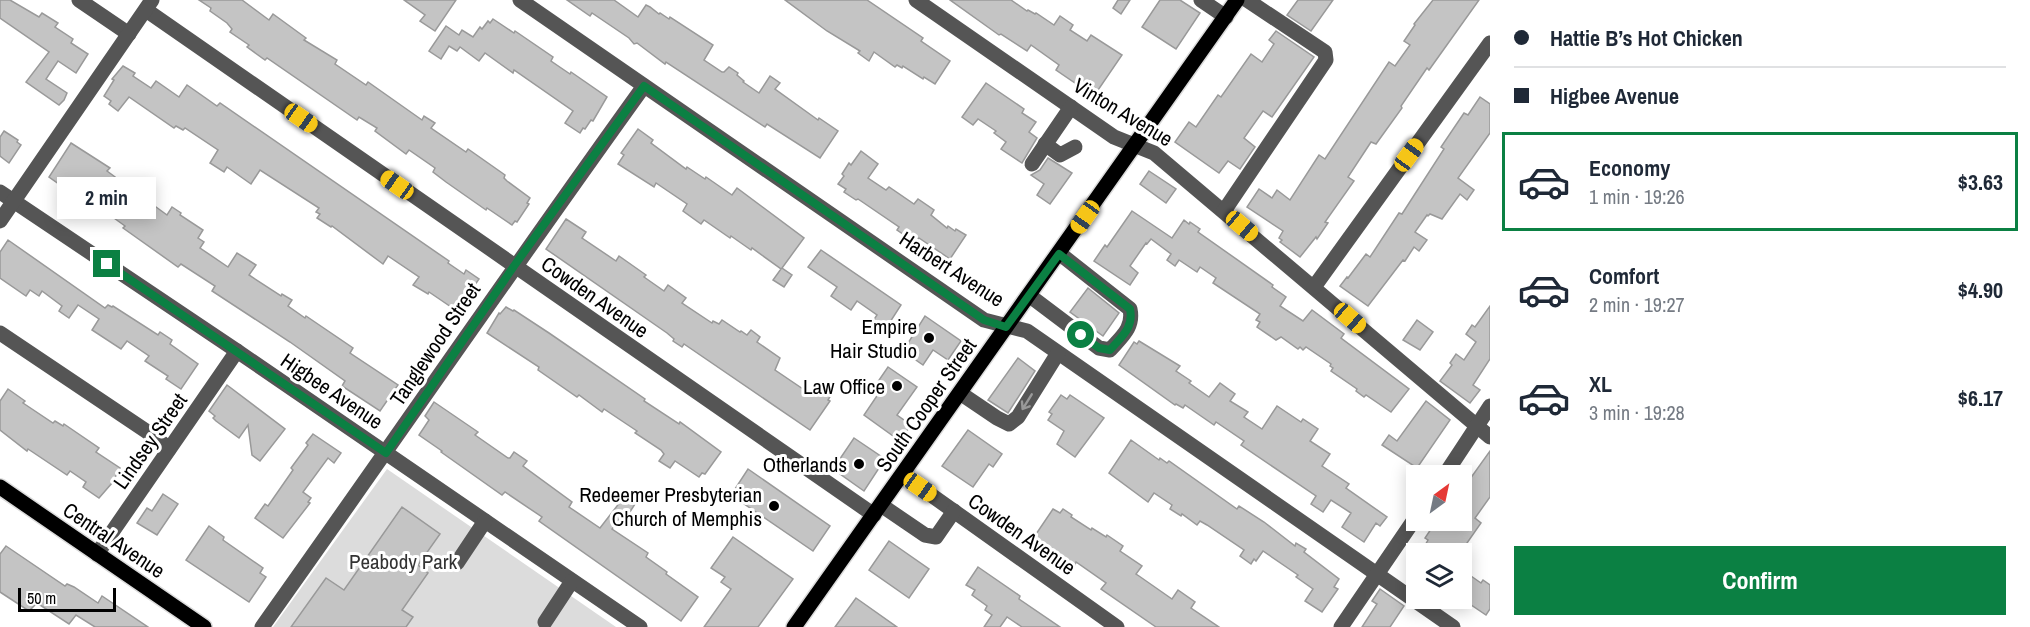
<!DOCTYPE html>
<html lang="en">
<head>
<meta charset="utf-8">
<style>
	body { margin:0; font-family:"Archivo Narrow",sans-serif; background:#f2f2f3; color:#1f2937; height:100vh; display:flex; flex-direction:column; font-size:22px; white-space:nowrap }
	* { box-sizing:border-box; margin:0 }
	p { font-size:20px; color:#747a83 }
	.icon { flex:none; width:33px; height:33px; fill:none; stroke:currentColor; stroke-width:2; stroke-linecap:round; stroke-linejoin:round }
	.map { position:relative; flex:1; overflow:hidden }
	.side { display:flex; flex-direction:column; background:#fff; width:540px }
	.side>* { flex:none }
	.banner { display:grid; align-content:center; height:132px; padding:0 24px; background:#fff }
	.needle { width:39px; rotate:33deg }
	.controls { position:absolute; left:1406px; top:465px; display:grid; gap:12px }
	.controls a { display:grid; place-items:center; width:66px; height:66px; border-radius:0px; background:#fff; box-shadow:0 3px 15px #0003; font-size:30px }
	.scale { position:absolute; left:18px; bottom:15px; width:98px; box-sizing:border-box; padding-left:6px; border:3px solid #000; border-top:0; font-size:16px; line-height:21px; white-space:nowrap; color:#000; -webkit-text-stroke:4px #fff; paint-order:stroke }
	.end { position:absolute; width:27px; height:27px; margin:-14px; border:8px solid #0b8043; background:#fff; box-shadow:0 0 0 3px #fff }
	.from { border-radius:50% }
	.bubble { position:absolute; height:42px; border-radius:0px; background:#fff; box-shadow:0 3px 15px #0003; font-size:20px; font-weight:700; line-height:42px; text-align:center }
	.car { position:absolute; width:18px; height:36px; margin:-18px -9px; border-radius:8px; box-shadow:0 0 4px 2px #0007; background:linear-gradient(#f5c518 24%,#345 0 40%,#f5c518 0 76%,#345 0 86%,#f5c518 0) }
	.banner b { display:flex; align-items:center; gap:21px; height:57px; font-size:22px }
	.banner b+b { border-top:2px solid #e0e1e3 }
	.banner i { width:15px; height:15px; background:#1f2937 }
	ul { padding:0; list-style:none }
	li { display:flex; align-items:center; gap:18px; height:99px; margin:0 12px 9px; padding:0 12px; border:3px solid transparent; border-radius:0px }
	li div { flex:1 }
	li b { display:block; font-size:22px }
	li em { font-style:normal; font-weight:700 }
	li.selected { border-color:#0b8043 }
	li>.icon { width:54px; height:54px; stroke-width:1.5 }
	.primary-button { display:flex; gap:12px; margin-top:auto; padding:12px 24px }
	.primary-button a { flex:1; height:69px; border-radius:0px; background:#0b8043; color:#fff; font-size:24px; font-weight:700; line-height:69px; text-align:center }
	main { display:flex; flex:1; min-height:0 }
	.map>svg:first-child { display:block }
	.green { fill:#dcdcdc }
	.building { fill:#c4c4c4; stroke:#999; stroke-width:1.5 }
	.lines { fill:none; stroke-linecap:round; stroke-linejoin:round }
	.major-casing { stroke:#dbdbdb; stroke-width:18 }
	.minor { stroke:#555; stroke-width:15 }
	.major { stroke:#000; stroke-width:15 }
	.oneway { stroke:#999 }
	.route { stroke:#0b8043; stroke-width:8 }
	.poi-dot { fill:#000; stroke:#fff; stroke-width:2 }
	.labels { text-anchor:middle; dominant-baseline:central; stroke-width:6; stroke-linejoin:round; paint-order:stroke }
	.street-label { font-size:21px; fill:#000; stroke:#fff }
	.poi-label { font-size:21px; fill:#000; stroke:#fff; text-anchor:end }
	.park-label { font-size:21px; fill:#333; stroke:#fff }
</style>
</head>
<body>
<main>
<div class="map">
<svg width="1490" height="627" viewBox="0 0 1490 627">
	<rect width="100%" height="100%" fill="#fff"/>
	<polygon class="green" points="387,469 616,627 273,627"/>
	<g class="building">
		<polygon points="0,0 10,0 39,17 42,13 58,23 55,27 73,39 71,43 88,54 76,73 58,61 46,79 67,93 64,100 59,105 26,82 49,52 0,18"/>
		<polygon points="199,0 242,0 269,20 273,14 306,38 304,40 337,60 335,64 366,85 368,82 422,120 424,116 435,123 431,128 466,152 468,149 505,175 504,178 507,181 530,198 527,203 529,204 517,222 515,221 512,225 487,208 486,210 446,182 433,172 435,168 409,150 406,154 375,131 377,128 359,117 357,120 267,58 265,60 247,47 249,45 230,32 232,29 227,23 210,11 211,8"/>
		<polygon points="404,0 456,0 435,31 420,21 425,15"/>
		<polygon points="567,0 614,0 638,17 646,5 650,7 659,14 660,13 669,19 670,17 713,45 704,60 722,72 724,72 729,67 738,73 737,75 744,81 743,82 759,93 770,76 780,83 775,89 818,120 819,118 838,131 820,158 767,124 765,127 666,62 665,64 637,43 634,44 629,38 592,13 590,16"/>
		<polygon points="785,0 867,0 923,38 921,41 950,61 935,84 924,77 923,79 903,66 902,68 897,65 895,67 874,52 869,61 858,53 860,51 827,31"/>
		<polygon points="950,0 1011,0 1027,11 1028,10 1035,14 1036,13 1054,25 1060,16 1073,25 1070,30 1087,41 1091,35 1122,55 1094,96 1056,70 1059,65 1031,45 1027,51 1001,34 999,35"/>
		<polygon points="1118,0 1130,0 1121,14 1113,8"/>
		<polygon points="1160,0 1180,0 1200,13 1176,49 1142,27"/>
		<polygon points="1298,0 1333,0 1311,31 1287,15"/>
		<polygon points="1433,0 1479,0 1429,70 1427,68 1401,106 1402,108 1376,144 1371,142 1348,177 1354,181 1325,222 1328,223 1317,239 1316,237 1300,257 1280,242 1282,240 1279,238 1283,231 1247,207 1259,189 1272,198 1277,190 1290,200 1319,155 1325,159 1389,62 1395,66 1410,45 1404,41 1415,25 1414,24"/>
		<polygon points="493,19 514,33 515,31 553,57 551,61 570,74 571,72 607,97 593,121 591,120 585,129 583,128 580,133 565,123 573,111 514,70 513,73 485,53 479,61 460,47 457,51 449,46 441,59 429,51 446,26 459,35 462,30 473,37 480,27 482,29 488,21 490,23"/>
		<polygon points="1276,31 1314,57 1272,117 1263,111 1244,138 1255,147 1240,169 1228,161 1219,173 1175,142 1189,122 1196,127 1218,95 1221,97 1251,54 1262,62 1274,44 1269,40"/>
		<polygon points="123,66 135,73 133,76 151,88 156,81 179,97 187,85 217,106 220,103 449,261 448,263 464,274 466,270 479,279 457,311 429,292 428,294 413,285 419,277 388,256 383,264 332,226 331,227 317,218 320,214 316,212 319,208 260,170 251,184 227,167 224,172 210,163 218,150 185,128 183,130 176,126 174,128 129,97 118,111 109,104 111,101 104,96 114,80 112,79"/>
		<polygon points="986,83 1024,109 1022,113 1036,122 1029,132 1037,138 1022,163 1001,149 1006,142 994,133 996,131 978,119 973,125 962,117"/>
		<polygon points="1480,97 1490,104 1490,133 1458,178 1474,190 1467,200 1460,194 1442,219 1430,214 1428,216 1427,215 1415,232 1427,240 1419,251 1414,247 1405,261 1403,260 1368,306 1340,286 1347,277 1348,278 1366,254 1370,257 1399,213 1402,214 1444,149 1441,147 1464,113 1468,115"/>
		<polygon points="638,129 653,140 651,143 686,169 687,167 705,179 706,177 732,195 737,188 804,238 782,268 792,275 784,287 773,280 781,269 752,248 751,250 731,236 730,238 704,220 701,224 683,211 687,204 656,183 654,187 618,164 624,155 621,153"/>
		<polygon points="4,131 18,140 17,142 21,145 9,163 0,156 0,137"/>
		<polygon points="71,143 110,168 107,171 167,215 172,207 181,213 180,215 203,230 198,238 204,242 200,248 228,267 237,253 256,265 249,275 281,296 282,294 292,300 288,306 305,318 306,316 353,348 350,353 398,385 380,411 342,386 345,381 290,342 212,291 215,286 181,264 178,267 123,228 125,226 93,203 90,206 49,177"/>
		<polygon points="861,151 878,164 868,178 886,190 889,187 914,204 918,199 934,210 931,215 947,228 948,226 955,231 956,229 966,235 950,259 919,238 916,243 897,230 899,227 858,199 856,200 844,192 846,189 838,184 844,176 842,174 849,163 851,165"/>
		<polygon points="1048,158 1072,173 1050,204 1037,195 1044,184 1031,175 1040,170"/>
		<polygon points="1149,171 1176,189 1166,203 1140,184"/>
		<polygon points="1132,211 1172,238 1184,220 1189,224 1190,222 1200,229 1198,232 1273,285 1272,287 1286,297 1280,306 1303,321 1312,310 1344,334 1341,338 1409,389 1391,412 1366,395 1364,397 1356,391 1357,389 1331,371 1333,368 1330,366 1331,364 1306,347 1303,350 1300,347 1298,349 1281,337 1276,340 1257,327 1260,322 1256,320 1260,314 1213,283 1216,278 1200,267 1197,272 1179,260 1175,266 1167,260 1171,254 1151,239 1147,244 1146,243 1130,266 1138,273 1130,285 1094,261 1105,245 1107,247"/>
		<polygon points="566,219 586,232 582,238 616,261 619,256 646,275 644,277 664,291 668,285 686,298 682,303 712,323 713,321 719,324 722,320 740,332 741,331 747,335 751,330 760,337 757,342 780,358 775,370 809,393 812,389 815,391 818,386 831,395 828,400 830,401 810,430 684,344 682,347 673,341 674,339 667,333 546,249"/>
		<polygon points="8,240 105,308 108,305 112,307 113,306 158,335 160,332 172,340 170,344 198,364 181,389 166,379 168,376 145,361 149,356 127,341 121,349 92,330 99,319 78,305 69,318 59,311 62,306 42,291 39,296 30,290 26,296 0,278 0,252"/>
		<polygon points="821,250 901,305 885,330 873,321 877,315 857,301 851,310 831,296 837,287 808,267"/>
		<polygon points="1088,288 1119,313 1103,336 1070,312"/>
		<polygon points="1490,306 1490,359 1473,385 1480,390 1470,403 1440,381 1452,365 1450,363 1456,354 1464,360 1476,342 1466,334 1472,325 1475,327"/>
		<polygon points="506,307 513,311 514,310 549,333 645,399 644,401 679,424 680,422 721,452 705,474 702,473 699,477 675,461 670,468 659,461 664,454 661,450 635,433 637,431 604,409 602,412 579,395 577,397 538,370 539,367 487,333 499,313 500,314"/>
		<polygon points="925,316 961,341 948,360 933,350 923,365 903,351"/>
		<polygon points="1417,320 1433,332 1420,350 1403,340"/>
		<polygon points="1139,341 1180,366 1176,371 1191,381 1189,383 1209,397 1220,383 1235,394 1230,401 1248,412 1244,417 1262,429 1277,406 1301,422 1303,419 1318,429 1310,441 1330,454 1322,466 1349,484 1346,488 1387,517 1380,526 1376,523 1364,542 1342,527 1351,513 1331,500 1323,512 1311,504 1316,496 1241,445 1244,441 1216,422 1214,425 1185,405 1183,408 1176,404 1175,405 1119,365 1134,342 1137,344"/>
		<polygon points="1018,358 1035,371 1008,413 988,400"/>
		<polygon points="888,367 917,387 897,415 911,425 900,441 864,415 883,387 877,383"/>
		<polygon points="227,385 285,429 260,461 252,455 248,425 239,438 216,421 213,418 215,416 209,411"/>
		<polygon points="8,389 25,401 23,403 53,423 55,421 63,426 64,424 99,448 96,452 120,468 112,483 99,498 83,487 86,482 70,471 67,475 28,449 27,451 0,430 0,401"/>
		<polygon points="1061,395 1067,399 1070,395 1104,418 1075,457 1057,444 1064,431 1048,420 1052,414 1049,412"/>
		<polygon points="1426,401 1450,420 1417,468 1382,445 1389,435 1397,441"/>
		<polygon points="434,402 478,432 475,435 508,458 510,458 514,452 527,461 523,466 572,502 569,507 600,528 624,497 635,504 628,515 624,512 612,529 648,553 646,557 667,572 666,574 698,597 681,621 539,521 542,517 505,492 502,495 441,452 442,451 419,435 429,420 425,416"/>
		<polygon points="968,430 1002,454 993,467 989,464 973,487 942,466"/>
		<polygon points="313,434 341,453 334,463 328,458 303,492 311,498 308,502 310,503 283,538 255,518 265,504 268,506 293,470 291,468 308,445 306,443"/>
		<polygon points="854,438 885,459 864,491 833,469"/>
		<polygon points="1131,440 1159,460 1160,458 1167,463 1169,461 1237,509 1239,506 1264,522 1295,546 1296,543 1306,549 1304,552 1339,579 1334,587 1338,589 1322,612 1305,601 1313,589 1296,577 1298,575 1263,551 1256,561 1254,559 1251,564 1240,556 1244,550 1207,525 1200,521 1197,525 1182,514 1181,516 1170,509 1172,505 1154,493 1148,502 1109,473"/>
		<polygon points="1490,451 1490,497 1475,518 1481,523 1467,543 1469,545 1462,556 1461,554 1452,554 1447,550 1445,554 1420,554 1428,540 1425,538 1437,520 1461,520 1461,487 1468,478 1470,479"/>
		<polygon points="748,469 830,526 813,551 731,495"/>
		<polygon points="163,494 178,504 157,535 137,523 147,508 152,511"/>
		<polygon points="402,507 440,534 418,565 428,573 402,610 413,617 406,627 291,627 326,578 344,590"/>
		<polygon points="1053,509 1060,513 1063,509 1072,515 1071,517 1091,530 1092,528 1106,537 1107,535 1123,546 1120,551 1142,566 1136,574 1139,576 1172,599 1178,590 1195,602 1191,608 1219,627 1156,627 1101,589 1106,583 1076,562 1075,565 1034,537"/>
		<polygon points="209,526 224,537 223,540 263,568 260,573 266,577 249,602 186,560"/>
		<polygon points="733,537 793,579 758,627 704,627 731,589 721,582 725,577 711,568"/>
		<polygon points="889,541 929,569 909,598 869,570"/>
		<polygon points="6,546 65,586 67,584 74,587 98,603 102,596 148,627 95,627 76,615 69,624 37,603 29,611 0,592 0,554"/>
		<polygon points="978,567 1020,596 1019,599 1060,627 1022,627 1007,617 1000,627 984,627 992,615 985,610 987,606 972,595 975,590 966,585"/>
		<polygon points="1461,569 1481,583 1483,580 1490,585 1490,609 1486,615 1461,598"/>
		<polygon points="1380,589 1404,606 1390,627 1362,627 1377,604 1372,601"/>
		<polygon points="856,598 897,627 835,627"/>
	</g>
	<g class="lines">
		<g class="major-casing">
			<g id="major">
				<polyline points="0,487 204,627"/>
				<polyline points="794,627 1237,0"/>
			</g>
		</g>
		<g class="minor">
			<polyline points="79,0 129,34"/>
			<polyline points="520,0 984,320 1027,331 1453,627"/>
			<polyline points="916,0 1114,137 1154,153 1490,437"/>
			<polyline points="1201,0 1226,17"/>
			<polyline points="146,10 874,515"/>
			<polyline points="1045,144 1060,155 1075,147"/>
			<polyline points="1032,164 1071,107"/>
			<polyline points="0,192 237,351 640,627"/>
			<polyline points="1224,211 1326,60 1325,52 1247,0"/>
			<polyline points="0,221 152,0"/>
			<polyline points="1314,287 1490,43"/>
			<path d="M1030 296 1099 348 1110 350C1121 337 1134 328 1130 309L1059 253"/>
			<polyline points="0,333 155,437 169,449"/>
			<polyline points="960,393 997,418 1009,424 1018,417 1058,353"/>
			<polyline points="903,475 1117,627"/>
			<polyline points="1444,476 1490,406"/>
			<polyline points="881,505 925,535 936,537 954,511"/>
			<polyline points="97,554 237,351"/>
			<polyline points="457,563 485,521"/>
			<polyline points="545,622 572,581"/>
			<path d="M262 627C390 447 515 265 644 86"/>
			<polyline points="1341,627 1416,517"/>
		</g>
		<use href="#major" class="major"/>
	</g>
	<defs><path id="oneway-shaft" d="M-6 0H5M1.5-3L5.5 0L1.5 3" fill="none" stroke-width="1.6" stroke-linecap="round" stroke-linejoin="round" transform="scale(1.5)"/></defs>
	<use class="oneway" href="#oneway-shaft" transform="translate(1027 402) rotate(122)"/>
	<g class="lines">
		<path class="route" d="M107 264 386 453 514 266 644 86 984 320 1006 327 1059 254 1130 309C1134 328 1121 337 1110 350L1099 348 1081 335"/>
	</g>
	<g class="poi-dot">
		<circle cx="929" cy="338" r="6"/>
		<circle cx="897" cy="386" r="6"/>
		<circle cx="859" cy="464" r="6"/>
		<circle cx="774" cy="506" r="6"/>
	</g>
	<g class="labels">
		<g class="street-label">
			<text transform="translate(1123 112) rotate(31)">Vinton Avenue</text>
			<text transform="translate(952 269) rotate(33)">Harbert Avenue</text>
			<text transform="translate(595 297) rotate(35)">Cowden Avenue</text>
			<text transform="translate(435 344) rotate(-56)">Tanglewood Street</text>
			<text transform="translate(332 391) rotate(34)">Higbee Avenue</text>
			<text transform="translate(926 405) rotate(-55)">South Cooper Street</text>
			<text transform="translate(150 441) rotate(-55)">Lindsey Street</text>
			<text transform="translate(1022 534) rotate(35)">Cowden Avenue</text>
			<text transform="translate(114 540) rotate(34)">Central Avenue</text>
		</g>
		<g class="poi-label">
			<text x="917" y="326">Empire<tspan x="917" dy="24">Hair Studio</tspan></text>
			<text x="885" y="386">Law Office</text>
			<text x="847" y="464">Otherlands</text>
			<text x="762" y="494">Redeemer Presbyterian<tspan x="762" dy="24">Church of Memphis</tspan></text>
		</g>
		<g class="park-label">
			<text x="403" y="561">Peabody Park</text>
		</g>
	</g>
</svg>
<div class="controls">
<a><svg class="needle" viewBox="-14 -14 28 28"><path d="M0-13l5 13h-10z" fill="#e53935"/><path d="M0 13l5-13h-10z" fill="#747a83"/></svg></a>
<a><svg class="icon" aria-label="layers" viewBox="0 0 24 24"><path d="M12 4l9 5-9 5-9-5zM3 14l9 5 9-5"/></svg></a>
</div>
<div class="scale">50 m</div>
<i class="end from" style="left:1081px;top:335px"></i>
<i class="end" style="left:107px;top:264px"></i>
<div class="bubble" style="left:57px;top:177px;width:99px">2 min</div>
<i class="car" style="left:301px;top:118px;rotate:125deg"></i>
<i class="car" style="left:1409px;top:155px;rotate:36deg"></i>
<i class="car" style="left:397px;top:185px;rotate:305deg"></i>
<i class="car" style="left:1085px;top:217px;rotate:215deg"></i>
<i class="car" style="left:1242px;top:226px;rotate:130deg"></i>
<i class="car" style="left:1350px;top:318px;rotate:131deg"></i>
<i class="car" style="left:920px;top:487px;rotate:125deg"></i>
</div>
<section class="side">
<div class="banner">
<b><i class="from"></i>Hattie B’s Hot Chicken</b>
<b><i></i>Higbee Avenue</b>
</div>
<ul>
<li class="selected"><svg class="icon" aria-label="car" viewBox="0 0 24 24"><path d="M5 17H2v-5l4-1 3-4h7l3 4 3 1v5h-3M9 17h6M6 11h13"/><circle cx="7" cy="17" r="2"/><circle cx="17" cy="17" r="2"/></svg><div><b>Economy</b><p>1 min · 19:26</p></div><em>$3.63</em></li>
<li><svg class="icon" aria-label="car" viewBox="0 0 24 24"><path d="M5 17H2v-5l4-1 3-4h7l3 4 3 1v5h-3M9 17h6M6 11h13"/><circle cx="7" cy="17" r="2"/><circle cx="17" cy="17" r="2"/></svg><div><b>Comfort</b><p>2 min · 19:27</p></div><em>$4.90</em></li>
<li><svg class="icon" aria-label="car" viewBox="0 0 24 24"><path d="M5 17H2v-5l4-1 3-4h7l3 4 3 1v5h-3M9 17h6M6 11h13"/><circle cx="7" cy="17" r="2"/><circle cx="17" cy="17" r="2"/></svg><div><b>XL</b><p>3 min · 19:28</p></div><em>$6.17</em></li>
</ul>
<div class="primary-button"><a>Confirm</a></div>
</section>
</main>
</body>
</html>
